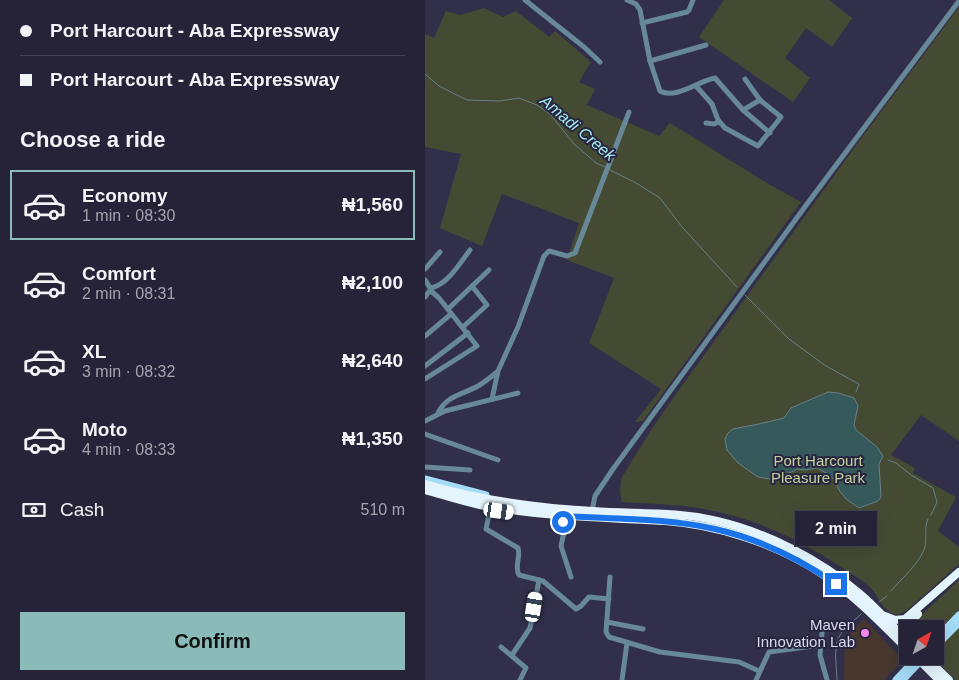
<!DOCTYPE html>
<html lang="en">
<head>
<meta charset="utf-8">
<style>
	body { margin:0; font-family:Helvetica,sans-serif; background:#322f43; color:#f1f3f6; height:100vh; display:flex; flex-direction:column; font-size:19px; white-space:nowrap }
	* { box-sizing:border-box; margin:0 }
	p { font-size:16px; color:#a4a4ae }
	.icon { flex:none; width:28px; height:28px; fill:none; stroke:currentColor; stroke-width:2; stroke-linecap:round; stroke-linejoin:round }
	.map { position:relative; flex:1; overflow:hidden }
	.details { display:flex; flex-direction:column; background:#262338; width:425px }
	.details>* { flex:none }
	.hud { display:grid; align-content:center; height:110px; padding:0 20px; background:#262338 }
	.needle { width:32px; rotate:40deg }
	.controls { position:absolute; left:474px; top:620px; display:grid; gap:10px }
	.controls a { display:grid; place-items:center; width:45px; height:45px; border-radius:0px; background:#262338; box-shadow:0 5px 20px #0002,0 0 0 1px #424053; font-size:25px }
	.end { position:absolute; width:22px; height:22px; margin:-11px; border:6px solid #1a73e8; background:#fff; box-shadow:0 0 0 2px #fff }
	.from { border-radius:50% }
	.bubble { position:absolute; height:35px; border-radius:0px; background:#262338; box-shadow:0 5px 20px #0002,0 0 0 1px #424053; font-size:16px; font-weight:600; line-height:35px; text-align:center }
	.car { position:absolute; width:15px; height:30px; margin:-15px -8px; border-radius:6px; box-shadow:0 0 4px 1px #0007; background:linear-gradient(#fff 24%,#345 0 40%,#fff 0 76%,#345 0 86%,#fff 0) }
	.hud b { display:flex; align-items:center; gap:18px; height:48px; font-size:19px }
	.hud b+b { border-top:1px solid #424053 }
	.hud i { width:12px; height:12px; background:#f1f3f6 }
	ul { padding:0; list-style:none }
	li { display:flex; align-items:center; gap:15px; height:70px; margin:0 10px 8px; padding:0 10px; border:2px solid transparent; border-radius:0px }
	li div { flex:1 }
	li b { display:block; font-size:19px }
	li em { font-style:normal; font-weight:600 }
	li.selected { border-color:#8bbbb9 }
	li>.icon { width:45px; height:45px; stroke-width:1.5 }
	h2 { padding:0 20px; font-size:22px; line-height:60px }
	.pay { display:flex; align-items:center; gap:12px; height:55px; padding:0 20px; font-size:19px }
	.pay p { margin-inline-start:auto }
	.primary-button { display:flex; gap:10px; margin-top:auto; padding:10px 20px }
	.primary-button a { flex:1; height:58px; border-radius:0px; background:#8bbbb9; color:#111; font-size:20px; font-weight:600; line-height:58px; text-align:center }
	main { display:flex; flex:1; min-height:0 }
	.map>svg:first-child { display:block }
	.commercial { fill:#48372d }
	.green { fill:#454b33 }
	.water { fill:#36595b; stroke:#688087 }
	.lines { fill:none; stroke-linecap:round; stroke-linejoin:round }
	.stream { stroke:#688087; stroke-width:1 }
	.minor { stroke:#678899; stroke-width:5 }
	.major { stroke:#a4dbf7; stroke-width:7 }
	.highway { stroke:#e4f4fc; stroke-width:8 }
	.major-bridge { stroke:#a4dbf7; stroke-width:7 }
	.route { stroke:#1a73e8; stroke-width:6 }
	.poi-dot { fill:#f987e9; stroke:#282540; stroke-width:2 }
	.labels { text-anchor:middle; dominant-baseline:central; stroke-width:4; stroke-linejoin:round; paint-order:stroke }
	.park-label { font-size:15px; fill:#c4d19e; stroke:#282540 }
	.poi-label { font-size:15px; fill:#dcdbed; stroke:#282540; text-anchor:end }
	.water-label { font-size:16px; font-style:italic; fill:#a3eaee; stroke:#282540 }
</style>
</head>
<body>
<main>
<section class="details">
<div class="hud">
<b><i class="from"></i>Port Harcourt - Aba Expressway</b>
<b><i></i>Port Harcourt - Aba Expressway</b>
</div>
<h2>Choose a ride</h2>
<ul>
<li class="selected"><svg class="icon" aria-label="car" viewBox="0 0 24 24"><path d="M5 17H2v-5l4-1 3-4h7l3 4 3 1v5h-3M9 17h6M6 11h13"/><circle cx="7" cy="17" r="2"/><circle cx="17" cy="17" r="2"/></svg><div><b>Economy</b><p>1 min · 08:30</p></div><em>₦1,560</em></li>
<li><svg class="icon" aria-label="car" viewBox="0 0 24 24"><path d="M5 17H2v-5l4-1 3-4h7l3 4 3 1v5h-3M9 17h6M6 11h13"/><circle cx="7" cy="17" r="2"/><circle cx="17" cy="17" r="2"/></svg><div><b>Comfort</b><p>2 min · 08:31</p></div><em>₦2,100</em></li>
<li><svg class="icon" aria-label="car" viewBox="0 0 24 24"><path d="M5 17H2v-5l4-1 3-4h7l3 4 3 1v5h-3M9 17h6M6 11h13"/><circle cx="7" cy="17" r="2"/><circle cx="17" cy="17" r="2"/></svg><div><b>XL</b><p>3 min · 08:32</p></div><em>₦2,640</em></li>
<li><svg class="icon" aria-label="car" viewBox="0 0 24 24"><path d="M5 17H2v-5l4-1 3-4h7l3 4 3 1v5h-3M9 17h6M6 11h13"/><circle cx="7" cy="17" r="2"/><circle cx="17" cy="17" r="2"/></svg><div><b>Moto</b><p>4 min · 08:33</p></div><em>₦1,350</em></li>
</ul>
<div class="pay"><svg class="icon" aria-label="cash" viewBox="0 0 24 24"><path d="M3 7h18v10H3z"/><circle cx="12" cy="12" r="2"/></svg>Cash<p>510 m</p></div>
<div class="primary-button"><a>Confirm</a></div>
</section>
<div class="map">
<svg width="534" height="680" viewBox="0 0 534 680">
	<rect width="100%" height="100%" fill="#322f4b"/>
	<polygon class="commercial" points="439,619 478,660 459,680 419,680 420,639"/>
	<g class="green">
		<polygon points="299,0 404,0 427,18 407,47 381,28 360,58 385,78 368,102 274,37"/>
		<path d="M534 7V441L496 415 466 455 490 468 488 473 531 497 513 531 534 547V564L480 612 471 615C459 611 455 601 449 592 443 583 428 575 419 569 378 542 333 519 284 510 255 504 226 504 197 502L195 492 196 479 224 433 251 394 440 133Z"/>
		<polygon points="59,8 78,17 91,11 124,37 130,31 166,62 154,82 170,89 162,105 234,136 245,123 342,183 376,202 218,421 210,422 236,389 164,343 189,278 142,260 154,223 77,194 57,246 15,228 36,154 0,147 0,34 9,38 21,11 35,15"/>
		<polygon points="534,580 534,610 510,635 510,629 485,629 491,620"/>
		<polygon points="534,627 534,680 531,680 506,656 510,656 510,651"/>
	</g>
	<polygon class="water" points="403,392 413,393 429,398 433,406 429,425 431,430 452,447 458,456 454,464 456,497 453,501 434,508 421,499 414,490 410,480 401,473 392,468 380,470 373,469 353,478 345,479 333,477 313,463 302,450 300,439 303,433 308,429 334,424 359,418 366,408"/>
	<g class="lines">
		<g class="stream">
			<polyline points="0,74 14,86 42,100 75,101 94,98 112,105 125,114 149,144 171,163 180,167"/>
			<polyline points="183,169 211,183 235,198 257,227 312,287"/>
			<polyline points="320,295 364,339 401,366 434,384 431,392"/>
			<polyline points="463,460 471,463 486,475 508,488 512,502 506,515"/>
			<path d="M466 591C477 578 495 563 500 547 502 538 499 527 503 519"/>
			<polyline points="454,602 462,596"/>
			<path d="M412 680C412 667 408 649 414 637 418 628 429 621 436 614"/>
		</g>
		<g class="minor">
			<polyline points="100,0 159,47 175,62"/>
			<path d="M202 0 211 4 215 10 225 61 235 91C251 100 275 80 290 78L318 110 345 133"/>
			<polyline points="217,23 262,12 264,10 268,0"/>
			<polyline points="225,61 281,45"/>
			<polyline points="271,86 287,104 293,120 300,128 333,146 356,117 335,100 320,79"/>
			<polyline points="318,110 335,100"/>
			<polyline points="281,123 289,124 294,122"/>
			<polyline points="0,269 15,252"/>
			<polyline points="0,280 6,289 0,297"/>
			<path d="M6 288C23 284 35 263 45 250"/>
			<polyline points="23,309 64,270"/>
			<polyline points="38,327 62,305 47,286"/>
			<polyline points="0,336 26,314"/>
			<polyline points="0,366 43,333"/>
			<polyline points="0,379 52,346 14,298 6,291"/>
			<polyline points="67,399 73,371 93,327 119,256 124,251 142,256 150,253 204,112"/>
			<path d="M13 413C22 395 37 395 53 386 60 382 66 377 72 372"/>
			<polyline points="0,421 20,411 93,393"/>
			<polyline points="0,434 73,460"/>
			<polyline points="0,467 45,470"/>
			<path d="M65 510 61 529 93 548C96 557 89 567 94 575L118 581 151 609 156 606 164 597 184 599"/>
			<polyline points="167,511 170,496 188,469 382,204 534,1"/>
			<polyline points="138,516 139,532 136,546 146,577"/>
			<polyline points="185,577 181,632 184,637 235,652 314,662 334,671"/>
			<polyline points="182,622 218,629"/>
			<polyline points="398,623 395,655 402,680"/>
			<polyline points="76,647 101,668 95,680"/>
			<polyline points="87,655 105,628 114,580"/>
			<polyline points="197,680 202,643"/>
			<polyline points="331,680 344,652 396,645"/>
		</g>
		<g class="major">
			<polyline points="0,479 61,495"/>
			<polyline points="510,640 534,615"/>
			<polyline points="510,647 534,623"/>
			<polyline points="471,680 484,666"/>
			<polyline points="478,680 488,669"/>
		</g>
		<g class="highway">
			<path d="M0 484C55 500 111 508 168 511 210 514 252 511 292 521 343 533 394 559 434 593 451 607 466 625 482 640"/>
			<path d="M0 490C18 495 36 501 55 505 81 510 108 513 134 515 169 518 205 519 240 521 293 525 349 543 394 572 427 593 454 621 482 649"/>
			<polyline points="460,616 470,620 480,619 534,572"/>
			<polyline points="483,629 485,624 493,614"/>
			<polyline points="499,656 524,680"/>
			<polyline points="492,658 514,680"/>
		</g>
		<g class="major-bridge">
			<polyline points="484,666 494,656"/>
			<polyline points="488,669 501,656"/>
		</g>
	</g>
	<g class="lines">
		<path class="route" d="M138 522V516C189 519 241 518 290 529 334 539 375 559 411 584"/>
	</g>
	<circle class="poi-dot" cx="440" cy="633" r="5"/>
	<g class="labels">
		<g class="park-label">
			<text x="393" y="460">Port Harcourt<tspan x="393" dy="17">Pleasure Park</tspan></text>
		</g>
		<g class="poi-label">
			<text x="430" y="624">Maven<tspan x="430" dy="17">Innovation Lab</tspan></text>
		</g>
		<g class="water-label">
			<text transform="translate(153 128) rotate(40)">Amadi Creek</text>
		</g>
	</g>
</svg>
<div class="controls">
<a><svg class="needle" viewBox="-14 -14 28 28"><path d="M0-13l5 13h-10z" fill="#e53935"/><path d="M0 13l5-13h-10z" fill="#a4a4ae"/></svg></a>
</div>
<i class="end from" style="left:138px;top:522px"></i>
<i class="end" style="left:411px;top:584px"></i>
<div class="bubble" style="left:370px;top:511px;width:82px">2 min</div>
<i class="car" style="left:74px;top:511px;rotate:98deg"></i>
<i class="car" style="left:109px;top:607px;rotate:9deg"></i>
</div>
</main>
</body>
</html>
